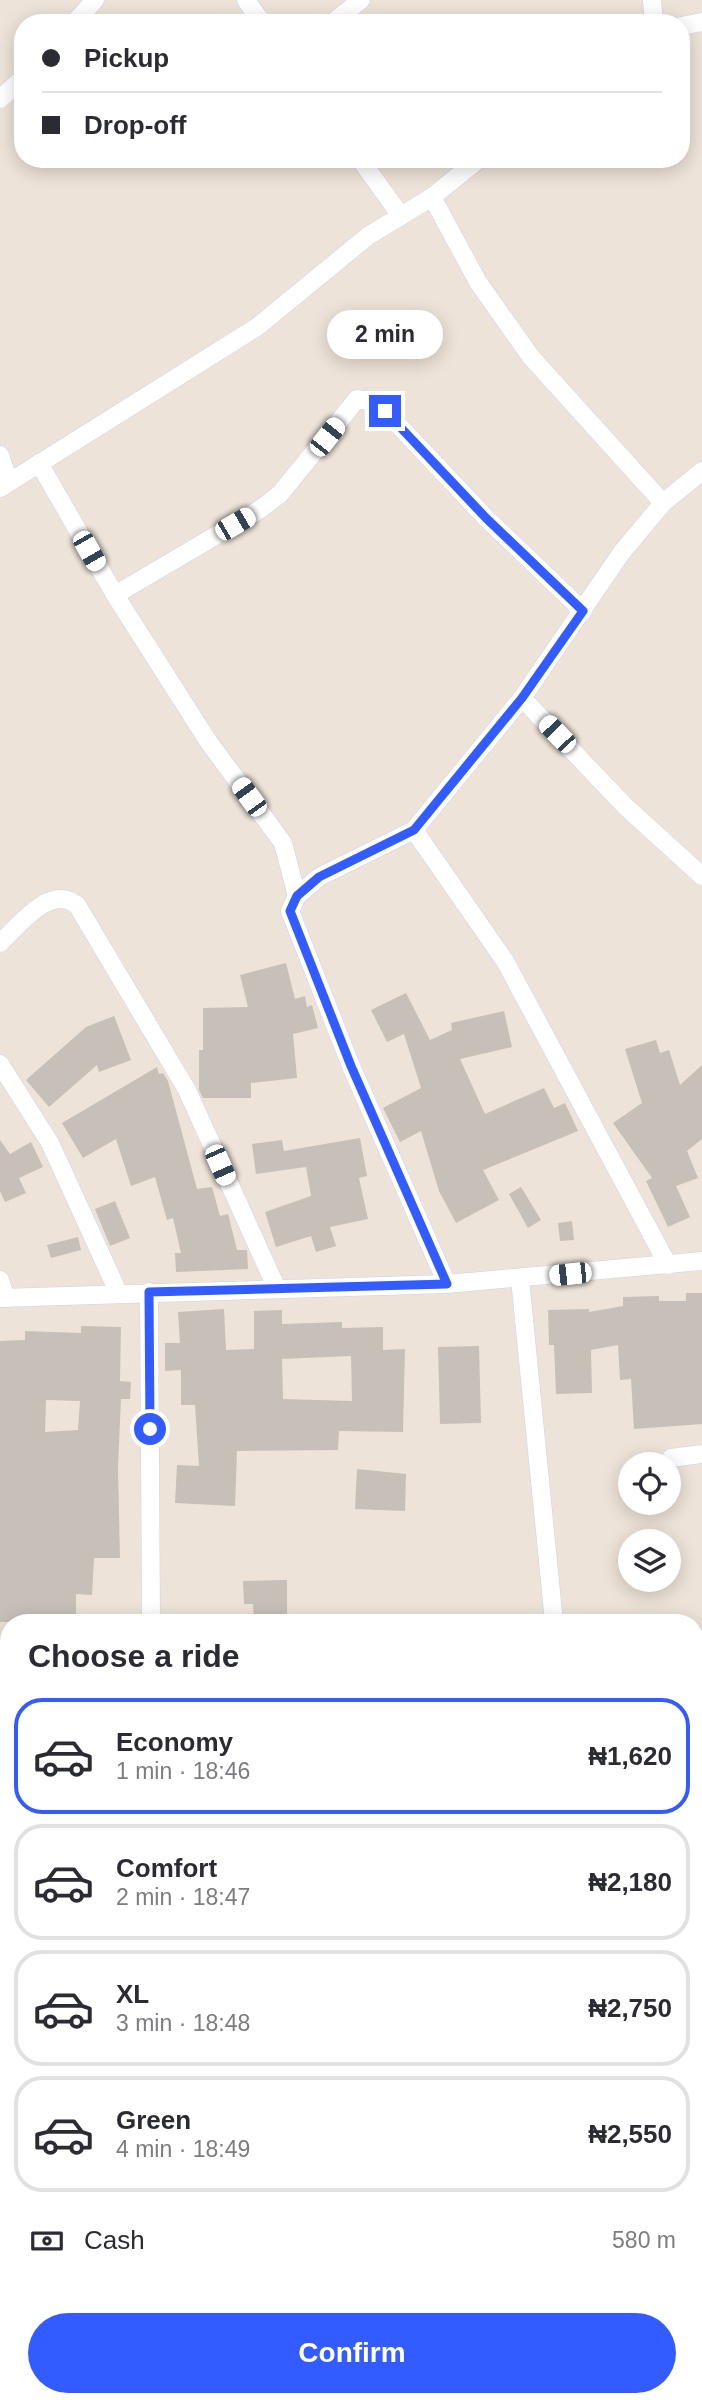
<!DOCTYPE html>
<html lang="en">
<head>
<meta charset="utf-8">
<style>
	body { margin:0; font-family:Arial,sans-serif; background:#f7f7f7; color:#2b2b33; height:100vh; display:flex; flex-direction:column; font-size:26px; white-space:nowrap }
	* { box-sizing:border-box; margin:0 }
	p { font-size:23px; color:#7c7c81 }
	.icon { flex:none; width:38px; height:38px; fill:none; stroke:currentColor; stroke-width:2; stroke-linecap:round; stroke-linejoin:round }
	.map { position:relative; flex:1; overflow:hidden }
	.details { position:absolute; left:0px; top:1614px; width:704px; height:793px; display:flex; flex-direction:column; background:#fff; border-radius:28px 28px 0 0; box-shadow:0 4px 18px #0003 }
	.details>* { flex:none }
	.top-card { position:absolute; left:14px; top:14px; width:676px; height:154px; border-radius:28px; box-shadow:0 4px 18px #0003; display:grid; align-content:center; height:154px; padding:0 28px; background:#fff }
	.buttons { position:absolute; left:618px; top:1452px; display:grid; gap:14px }
	.buttons a { display:grid; place-items:center; width:63px; height:63px; border-radius:50%; background:#fff; box-shadow:0 4px 18px #0003; font-size:35px }
	.end { position:absolute; width:32px; height:32px; margin:-16px; border:9px solid #325cff; background:#fff; box-shadow:0 0 0 4px #fff }
	.from { border-radius:50% }
	.bubble { position:absolute; height:49px; border-radius:24px; background:#fff; box-shadow:0 4px 18px #0003; font-size:23px; font-weight:600; line-height:49px; text-align:center }
	.car { position:absolute; width:21px; height:42px; margin:-21px -10px; border-radius:9px; box-shadow:0 0 5px 2px #0007; background:linear-gradient(#fff 24%,#345 0 40%,#fff 0 76%,#345 0 86%,#fff 0) }
	.top-card b { display:flex; align-items:center; gap:24px; height:66px; font-size:26px }
	.top-card b+b { border-top:2px solid #e1e1e2 }
	.top-card i { width:18px; height:18px; background:#2b2b33 }
	ul { padding:0; list-style:none }
	li { display:flex; align-items:center; gap:21px; height:116px; margin:0 14px 10px; padding:0 14px; border:4px solid #e1e1e2; border-radius:28px }
	li div { flex:1 }
	li b { display:block; font-size:26px }
	li em { font-style:normal; font-weight:600 }
	li.selected { border-color:#325cff }
	li>.icon { width:63px; height:63px; stroke-width:1.5 }
	h2 { padding:0 28px; font-size:32px; line-height:84px }
	.pay { display:flex; align-items:center; gap:18px; height:77px; padding:0 28px; font-size:26px }
	.pay p { margin-inline-start:auto }
	.primary-button { display:flex; gap:14px; margin-top:auto; padding:14px 28px }
	.primary-button a { flex:1; height:80px; border-radius:42px; background:#325cff; color:#fff; font-size:28px; font-weight:600; line-height:80px; text-align:center }
	.map>svg:first-child { display:block }
	.building { fill:#c7c0b8; fill-rule:evenodd }
	.lines { fill:none; stroke-linecap:round; stroke-linejoin:round }
	.minor-casing { stroke:#cdd2e3; stroke-width:19 }
	.minor { stroke:#fff; stroke-width:18 }
	.route { stroke:#325cff; stroke-width:9 }
</style>
</head>
<body>
<div class="map">
<svg width="702" height="2405" viewBox="0 0 702 2405">
	<rect width="100%" height="100%" fill="#ede3d8"/>
	<g class="building">
		<polygon points="286,963 295,999 305,996 307,1007 312,1005 318,1028 293,1034 297,1078 251,1083 251,1098 203,1098 199,1090 199,1050 203,1050 203,1008 248,1007 240,975"/>
		<polygon points="406,993 430,1040 452,1030 451,1023 504,1011 512,1047 460,1059 485,1114 544,1088 554,1108 565,1103 578,1131 483,1170 499,1200 456,1223 439,1191 421,1131 400,1142 383,1108 421,1088 404,1034 387,1042 371,1010"/>
		<polygon points="114,1016 131,1060 99,1072 97,1065 49,1107 26,1080 86,1027"/>
		<polygon points="656,1040 660,1053 669,1050 680,1085 702,1065 702,1139 687,1151 698,1178 676,1186 690,1217 668,1227 646,1181 652,1178 613,1123 642,1103 625,1049"/>
		<polygon points="157,1067 159,1074 163,1073 168,1081 197,1189 212,1187 220,1216 228,1214 237,1250 247,1250 248,1269 176,1272 175,1253 181,1253 173,1218 167,1220 155,1177 131,1186 116,1139 83,1158 62,1123"/>
		<polygon points="360,1138 367,1176 359,1178 368,1219 330,1227 336,1246 316,1252 311,1236 276,1247 265,1212 311,1196 306,1167 256,1174 252,1144 282,1140 284,1151"/>
		<polygon points="0,1140 10,1154 31,1142 43,1167 19,1178 26,1193 5,1202 0,1191"/>
		<polygon points="521,1187 541,1220 528,1228 509,1194"/>
		<polygon points="115,1201 130,1238 110,1246 95,1209"/>
		<polygon points="572,1221 574,1240 560,1241 558,1223"/>
		<polygon points="78,1237 81,1250 51,1258 47,1245"/>
		<polygon points="686,1293 702,1293 702,1424 634,1429 631,1379 620,1380 618,1345 591,1350 592,1393 556,1394 554,1345 549,1345 548,1310 589,1309 589,1312 623,1306 623,1297 659,1296 659,1301 686,1301"/>
		<path d="M224 1309 226 1350 254 1349V1311L282 1310V1324L342 1322V1328L383 1327V1350L405 1349 403 1432 339 1431 338 1450 237 1451 235 1506 175 1503 177 1465 199 1466 195 1405H181V1370L165 1371V1343H180L178 1312ZM351 1356 352 1401 283 1399 282 1359Z"/>
		<path d="M81 1326 121 1327 120 1381 131 1382 130 1399H121L118 1466 120 1558H94L92 1595 76 1594V1622H0V1341L25 1340V1331L81 1333ZM46 1400 80 1401 78 1430 45 1432Z"/>
		<polygon points="479,1346 481,1423 440,1424 438,1347"/>
		<polygon points="357,1469 406,1474 405,1511 355,1509"/>
		<polygon points="287,1580 287,1622 254,1622 253,1604 244,1604 243,1581"/>
	</g>
	<g class="lines">
		<g class="minor-casing">
			<g id="minor">
				<polyline points="246,0 262,23"/>
				<polyline points="652,0 654,23"/>
				<polyline points="74,23 95,0"/>
				<polyline points="332,23 361,0"/>
				<polyline points="681,26 702,22"/>
				<polyline points="0,99 23,78"/>
				<polyline points="360,159 401,216"/>
				<polyline points="432,197 478,282 531,357 663,503"/>
				<polyline points="0,455 9,482"/>
				<polyline points="39,463 115,595 208,741 283,843 297,896"/>
				<polyline points="0,488 257,327 368,236 432,197 479,159"/>
				<polyline points="115,595 259,510 280,494 357,399 370,401 385,411 486,518 583,611"/>
				<polyline points="522,698 626,807 702,876"/>
				<polyline points="414,830 505,961 668,1265"/>
				<path d="M0 943C20 925 49 884 77 905L187 1090 277 1289"/>
				<polyline points="0,1064 50,1143 119,1294"/>
				<polyline points="520,1279 554,1622"/>
				<polyline points="0,1280 6,1298"/>
				<polyline points="447,1284 351,1066 290,911 297,896 319,877 414,830 522,698 622,552 663,503 702,471"/>
				<polyline points="149,1292 151,1622"/>
				<polyline points="0,1298 447,1284 702,1261"/>
				<polyline points="671,1458 702,1454"/>
				<polyline points="695,1663 702,1662"/>
				<polyline points="0,1911 9,1911"/>
				<polyline points="695,2325 702,2325"/>
				<polyline points="157,2398 157,2405"/>
				<polyline points="624,2405 625,2398"/>
			</g>
		</g>
		<use href="#minor" class="minor"/>
	</g>
	<g class="lines">
		<polyline class="route" points="150,1429 149,1292 447,1284 351,1066 290,911 297,896 319,877 414,830 522,698 583,611 486,518 385,411"/>
	</g>
</svg>
<div class="buttons">
<a><svg class="icon" aria-label="locate" viewBox="0 0 24 24"><circle cx="12" cy="12" r="6"/><path d="M12 2v4M12 18v4M2 12h4M18 12h4"/></svg></a>
<a><svg class="icon" aria-label="layers" viewBox="0 0 24 24"><path d="M12 4l9 5-9 5-9-5zM3 14l9 5 9-5"/></svg></a>
</div>
<i class="end from" style="left:150px;top:1429px"></i>
<i class="end" style="left:385px;top:411px"></i>
<div class="bubble" style="left:327px;top:310px;width:116px">2 min</div>
<i class="car" style="left:327px;top:437px;rotate:38deg"></i>
<i class="car" style="left:235px;top:524px;rotate:60deg"></i>
<i class="car" style="left:89px;top:551px;rotate:150deg"></i>
<i class="car" style="left:557px;top:734px;rotate:316deg"></i>
<i class="car" style="left:249px;top:797px;rotate:324deg"></i>
<i class="car" style="left:220px;top:1165px;rotate:156deg"></i>
<i class="car" style="left:570px;top:1274px;rotate:264deg"></i>
<div class="top-card">
<b><i class="from"></i>Pickup</b>
<b><i></i>Drop-off</b>
</div>
<section class="details">
<h2>Choose a ride</h2>
<ul>
<li class="selected"><svg class="icon" aria-label="car" viewBox="0 0 24 24"><path d="M5 17H2v-5l4-1 3-4h7l3 4 3 1v5h-3M9 17h6M6 11h13"/><circle cx="7" cy="17" r="2"/><circle cx="17" cy="17" r="2"/></svg><div><b>Economy</b><p>1 min · 18:46</p></div><em>₦1,620</em></li>
<li><svg class="icon" aria-label="car" viewBox="0 0 24 24"><path d="M5 17H2v-5l4-1 3-4h7l3 4 3 1v5h-3M9 17h6M6 11h13"/><circle cx="7" cy="17" r="2"/><circle cx="17" cy="17" r="2"/></svg><div><b>Comfort</b><p>2 min · 18:47</p></div><em>₦2,180</em></li>
<li><svg class="icon" aria-label="car" viewBox="0 0 24 24"><path d="M5 17H2v-5l4-1 3-4h7l3 4 3 1v5h-3M9 17h6M6 11h13"/><circle cx="7" cy="17" r="2"/><circle cx="17" cy="17" r="2"/></svg><div><b>XL</b><p>3 min · 18:48</p></div><em>₦2,750</em></li>
<li><svg class="icon" aria-label="car" viewBox="0 0 24 24"><path d="M5 17H2v-5l4-1 3-4h7l3 4 3 1v5h-3M9 17h6M6 11h13"/><circle cx="7" cy="17" r="2"/><circle cx="17" cy="17" r="2"/></svg><div><b>Green</b><p>4 min · 18:49</p></div><em>₦2,550</em></li>
</ul>
<div class="pay"><svg class="icon" aria-label="cash" viewBox="0 0 24 24"><path d="M3 7h18v10H3z"/><circle cx="12" cy="12" r="2"/></svg>Cash<p>580 m</p></div>
<div class="primary-button"><a>Confirm</a></div>
</section>
</div>
</body>
</html>
